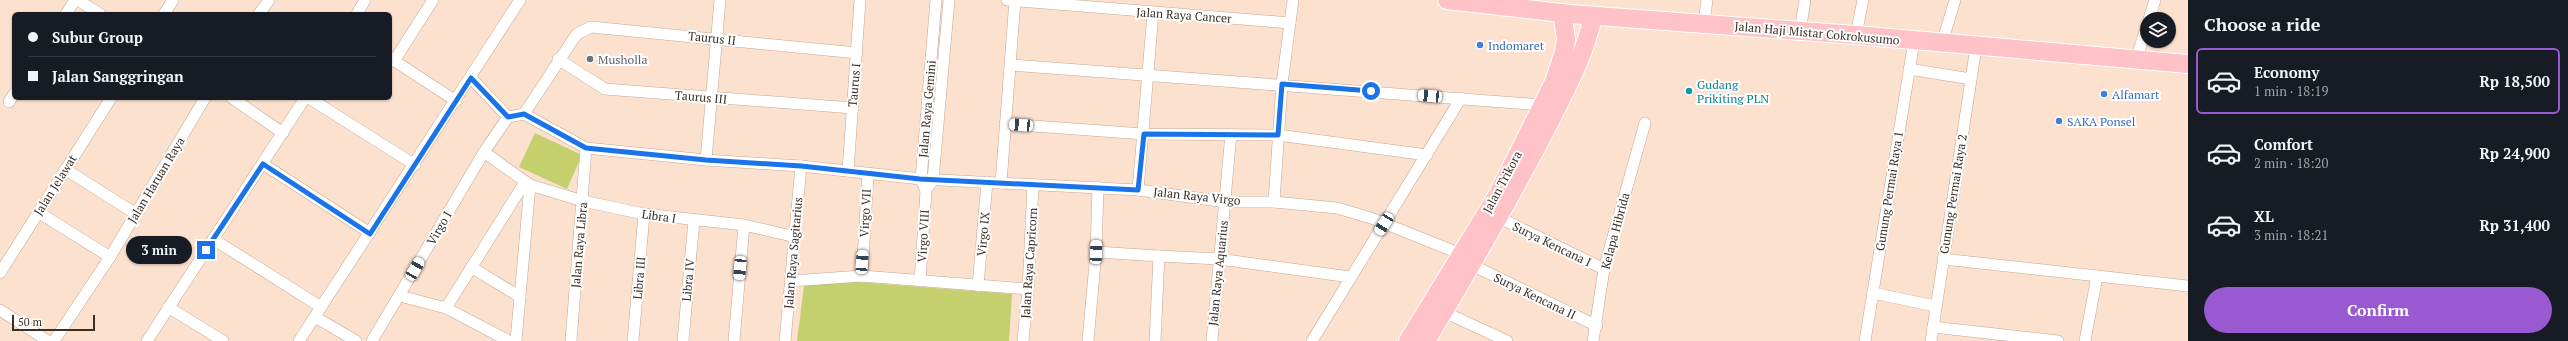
<!DOCTYPE html>
<html lang="en">
<head>
<meta charset="utf-8">
<style>
	body { margin:0; font-family:"PT Serif",serif; background:#242831; color:#f1f3f6; height:100vh; display:flex; flex-direction:column; font-size:15px; white-space:nowrap }
	* { box-sizing:border-box; margin:0 }
	p { font-size:13px; color:#9ea1a6 }
	.icon { flex:none; width:22px; height:22px; fill:none; stroke:currentColor; stroke-width:2; stroke-linecap:round; stroke-linejoin:round }
	.map { position:relative; flex:1; overflow:hidden }
	.sheet { display:flex; flex-direction:column; background:#171b24; width:380px }
	.sheet>* { flex:none }
	.banner { position:absolute; left:12px; top:12px; width:380px; height:88px; border-radius:6px; box-shadow:0 1px 3px #0004; display:grid; align-content:center; height:88px; padding:0 16px; background:#171b24 }
	.fabs { position:absolute; left:2140px; top:12px; display:grid; gap:8px }
	.fabs a { display:grid; place-items:center; width:36px; height:36px; border-radius:50%; background:#171b24; box-shadow:0 1px 3px #0004; font-size:20px }
	.scale { position:absolute; left:12px; bottom:10px; width:83px; box-sizing:border-box; padding-left:4px; border:2px solid #3a2e25; border-top:0; font-size:11px; line-height:14px; white-space:nowrap; color:#3a2e25; -webkit-text-stroke:3px #fff; paint-order:stroke }
	.end { position:absolute; width:18px; height:18px; margin:-9px; border:5px solid #1a73e8; background:#fff; box-shadow:0 0 0 2px #fff }
	.from { border-radius:50% }
	.bubble { position:absolute; height:28px; border-radius:14px; background:#171b24; box-shadow:0 1px 3px #0004; font-size:13px; font-weight:700; line-height:28px; text-align:center }
	.car { position:absolute; width:12px; height:24px; margin:-12px -6px; border-radius:5px; box-shadow:0 0 3px 1px #0007; background:linear-gradient(#fff 24%,#345 0 40%,#fff 0 76%,#345 0 86%,#fff 0) }
	.banner b { display:flex; align-items:center; gap:14px; height:38px; font-size:15px }
	.banner b+b { border-top:1px solid #363941 }
	.banner i { width:10px; height:10px; background:#f1f3f6 }
	ul { padding:0; list-style:none }
	li { display:flex; align-items:center; gap:12px; height:66px; margin:0 8px 6px; padding:0 8px; border:2px solid transparent; border-radius:6px }
	li div { flex:1 }
	li b { display:block; font-size:15px }
	li em { font-style:normal; font-weight:700 }
	li.on { border-color:#9959d0 }
	li>.icon { width:36px; height:36px; stroke-width:1.5 }
	h2 { padding:0 16px; font-size:18px; line-height:48px }
	.action { display:flex; gap:8px; margin-top:auto; padding:8px 16px }
	.action a { flex:1; height:46px; border-radius:24px; background:#9959d0; color:#fff; font-size:16px; font-weight:700; line-height:46px; text-align:center }
	main { display:flex; flex:1; min-height:0 }
	.map>svg:first-child { display:block }
	.green { fill:#c4cf6e }
	.lines { fill:none; stroke-linecap:round; stroke-linejoin:round }
	.minor-casing { stroke:#c6a690; stroke-width:12 }
	.primary-casing { stroke:#fff; stroke-width:20 }
	.minor { stroke:#fff; stroke-width:11 }
	.primary { stroke:#fec2c7; stroke-width:18 }
	.route { stroke:#1a73e8; stroke-width:5 }
	.shop-dot { fill:#3f7fe0; stroke:#fff; stroke-width:1.5 }
	.worship-dot { fill:#6b7280; stroke:#fff; stroke-width:1.5 }
	.culture-dot { fill:#0f9aa8; stroke:#fff; stroke-width:1.5 }
	.labels { text-anchor:middle; dominant-baseline:central; stroke-width:4; stroke-linejoin:round; paint-order:stroke }
	.street-label { font-size:12px; fill:#3a2e25; stroke:#fff }
	.shop-label { font-size:12px; fill:#366cbe; stroke:#fff; text-anchor:start }
	.worship-label { font-size:12px; fill:#5b616d; stroke:#fff; text-anchor:start }
	.culture-label { font-size:12px; fill:#0d838f; stroke:#fff; text-anchor:start }
</style>
</head>
<body>
<main>
<div class="map">
<svg width="2188" height="341" viewBox="0 0 2188 341">
	<rect width="100%" height="100%" fill="#fce1cf"/>
	<g class="green">
		<polygon points="535,133 582,155 567,189 519,167"/>
		<polygon points="805,278 1012,294 1009,341 797,341"/>
	</g>
	<g class="lines">
		<g class="minor-casing">
			<g id="minor">
				<polyline points="78,0 100,14"/>
				<polyline points="1007,0 1290,23"/>
				<polyline points="66,14 75,0"/>
				<polyline points="164,14 173,0"/>
				<polyline points="259,14 269,0"/>
				<polyline points="357,14 365,0"/>
				<polyline points="2149,19 2155,0"/>
				<polyline points="1704,23 1707,0"/>
				<polyline points="1800,32 1805,0"/>
				<polyline points="1856,35 1863,0"/>
				<polyline points="1942,43 1955,0"/>
				<polyline points="390,58 456,101"/>
				<polyline points="558,59 605,89 853,108"/>
				<polyline points="2136,60 2147,25"/>
				<polyline points="394,61 433,0"/>
				<polyline points="1011,65 1543,105"/>
				<polyline points="1909,69 1971,79"/>
				<polyline points="471,78 508,117 524,114 586,148 706,160 801,166 921,179 1138,190 1226,202 1274,202 1337,208 1371,218 1461,254"/>
				<polyline points="232,98 283,133"/>
				<polyline points="309,98 415,165"/>
				<polyline points="9,102 14,94"/>
				<polyline points="524,114 572,41 577,34 591,27 857,53"/>
				<polyline points="1005,124 1144,134 1278,135 1427,155"/>
				<polyline points="484,152 530,185 583,201 644,214 744,225 796,237"/>
				<polyline points="706,160 720,0"/>
				<polyline points="263,164 370,233"/>
				<polyline points="65,169 136,214"/>
				<polyline points="848,171 860,0"/>
				<polyline points="1001,183 1015,0"/>
				<polyline points="929,186 933,180 949,0"/>
				<polyline points="1138,190 1153,13"/>
				<polyline points="1274,202 1282,84 1293,0"/>
				<polyline points="38,212 110,257"/>
				<polyline points="1500,218 1604,269"/>
				<polyline points="213,239 321,307"/>
				<polyline points="1096,252 1159,256 1155,341"/>
				<polyline points="1159,256 1219,259 1350,277"/>
				<polyline points="1943,259 2188,286"/>
				<polyline points="1472,265 1597,326"/>
				<polyline points="471,267 520,297"/>
				<polyline points="0,273 111,98"/>
				<polyline points="862,276 868,174"/>
				<polyline points="791,281 862,276 1028,289"/>
				<polyline points="920,281 926,191 921,179 936,0"/>
				<polyline points="978,286 987,182"/>
				<polyline points="1873,293 1935,306"/>
				<polyline points="400,296 446,308 509,341"/>
				<polyline points="168,307 223,341"/>
				<polyline points="446,308 525,182"/>
				<polyline points="0,310 48,341"/>
				<polyline points="1444,312 1507,341"/>
				<polyline points="315,317 356,341"/>
				<polyline points="1933,327 2058,341"/>
				<polyline points="54,341 110,257 205,98"/>
				<polyline points="147,341 305,98"/>
				<polyline points="299,341 520,0"/>
				<polyline points="372,341 484,152 508,117"/>
				<polyline points="516,341 530,185"/>
				<polyline points="571,341 586,148"/>
				<polyline points="633,341 644,214"/>
				<polyline points="683,341 694,220"/>
				<polyline points="734,341 744,225"/>
				<polyline points="785,341 801,166"/>
				<polyline points="1023,341 1028,289 1033,185"/>
				<polyline points="1088,341 1096,252 1098,187"/>
				<polyline points="1212,341 1231,134"/>
				<polyline points="1312,341 1461,98"/>
				<polyline points="1593,341 1604,269 1645,123"/>
				<polyline points="1865,341 1914,41"/>
				<polyline points="1931,341 1976,47"/>
				<polyline points="2085,341 2097,276"/>
			</g>
		</g>
		<g class="primary-casing">
			<g id="primary">
				<polyline points="1447,0 1570,14 1856,35 2188,64"/>
				<polyline points="1408,341 1497,196 1554,82 1564,52 1566,39 1562,13"/>
				<path d="M1426 341C1467 273 1507 204 1544 133 1562 97 1585 56 1593 16"/>
			</g>
		</g>
		<use href="#minor" class="minor"/>
		<use href="#primary" class="primary"/>
	</g>
	<g class="lines">
		<polyline class="route" points="206,250 263,164 370,234 471,78 508,117 524,114 586,148 706,160 801,166 920,179 1138,190 1144,134 1278,135 1282,84 1371,91"/>
	</g>
	<g class="shop-dot">
		<circle cx="1480" cy="45" r="4"/>
		<circle cx="2104" cy="94" r="4"/>
		<circle cx="2059" cy="121" r="4"/>
	</g>
	<circle class="worship-dot" cx="590" cy="59" r="4"/>
	<circle class="culture-dot" cx="1689" cy="91" r="4"/>
	<g class="labels">
		<g class="street-label">
			<text transform="translate(1184 15) rotate(4)">Jalan Raya Cancer</text>
			<text transform="translate(1817 33) rotate(5)">Jalan Haji Mistar Cokrokusumo</text>
			<text transform="translate(712 38) rotate(6)">Taurus II</text>
			<text transform="translate(854 85) rotate(-85)">Taurus I</text>
			<text transform="translate(701 97) rotate(5)">Taurus III</text>
			<text transform="translate(927 109) rotate(-85)">Jalan Raya Gemini</text>
			<text transform="translate(156 180) rotate(-59)">Jalan Haruan Raya</text>
			<text transform="translate(1502 182) rotate(-62)">Jalan Trikora</text>
			<text transform="translate(55 185) rotate(-58)">Jalan Jelawat</text>
			<text transform="translate(1889 191) rotate(-81)">Gunung Permai Raya 1</text>
			<text transform="translate(1953 194) rotate(-81)">Gunung Permai Raya 2</text>
			<text transform="translate(1197 196) rotate(6)">Jalan Raya Virgo</text>
			<text transform="translate(865 213) rotate(-87)">Virgo VII</text>
			<text transform="translate(659 216) rotate(8)">Libra I</text>
			<text transform="translate(439 228) rotate(-60)">Virgo I</text>
			<text transform="translate(1615 231) rotate(-75)">Kelapa Hibrida</text>
			<text transform="translate(983 234) rotate(-85)">Virgo IX</text>
			<text transform="translate(923 236) rotate(-87)">Virgo VIII</text>
			<text transform="translate(1552 244) rotate(26)">Surya Kencana I</text>
			<text transform="translate(579 245) rotate(-85)">Jalan Raya Libra</text>
			<text transform="translate(793 253) rotate(-85)">Jalan Raya Sagitarius</text>
			<text transform="translate(1029 263) rotate(-86)">Jalan Raya Capricorn</text>
			<text transform="translate(1218 273) rotate(-84)">Jalan Raya Aquarius</text>
			<text transform="translate(639 278) rotate(-85)">Libra III</text>
			<text transform="translate(688 280) rotate(-85)">Libra IV</text>
			<text transform="translate(1535 296) rotate(26)">Surya Kencana II</text>
		</g>
		<g class="shop-label">
			<text x="1488" y="45">Indomaret</text>
			<text x="2112" y="94">Alfamart</text>
			<text x="2067" y="121">SAKA Ponsel</text>
		</g>
		<g class="worship-label">
			<text x="598" y="59">Musholla</text>
		</g>
		<g class="culture-label">
			<text x="1697" y="84">Gudang<tspan x="1697" dy="14">Prikiting PLN</tspan></text>
		</g>
	</g>
</svg>
<div class="fabs">
<a><svg class="icon" aria-label="layers" viewBox="0 0 24 24"><path d="M12 4l9 5-9 5-9-5zM3 14l9 5 9-5"/></svg></a>
</div>
<div class="scale">50 m</div>
<i class="end from" style="left:1371px;top:91px"></i>
<i class="end" style="left:206px;top:250px"></i>
<div class="bubble" style="left:126px;top:236px;width:66px">3 min</div>
<i class="car" style="left:1430px;top:96px;rotate:275deg"></i>
<i class="car" style="left:1021px;top:125px;rotate:274deg"></i>
<i class="car" style="left:1384px;top:224px;rotate:212deg"></i>
<i class="car" style="left:1096px;top:252px;rotate:2deg"></i>
<i class="car" style="left:862px;top:262px;rotate:4deg"></i>
<i class="car" style="left:740px;top:268px;rotate:185deg"></i>
<i class="car" style="left:415px;top:269px;rotate:30deg"></i>
<div class="banner">
<b><i class="from"></i>Subur Group</b>
<b><i></i>Jalan Sanggringan</b>
</div>
</div>
<section class="sheet">
<h2>Choose a ride</h2>
<ul>
<li class="on"><svg class="icon" aria-label="car" viewBox="0 0 24 24"><path d="M5 17H2v-5l4-1 3-4h7l3 4 3 1v5h-3M9 17h6M6 11h13"/><circle cx="7" cy="17" r="2"/><circle cx="17" cy="17" r="2"/></svg><div><b>Economy</b><p>1 min · 18:19</p></div><em>Rp 18,500</em></li>
<li><svg class="icon" aria-label="car" viewBox="0 0 24 24"><path d="M5 17H2v-5l4-1 3-4h7l3 4 3 1v5h-3M9 17h6M6 11h13"/><circle cx="7" cy="17" r="2"/><circle cx="17" cy="17" r="2"/></svg><div><b>Comfort</b><p>2 min · 18:20</p></div><em>Rp 24,900</em></li>
<li><svg class="icon" aria-label="car" viewBox="0 0 24 24"><path d="M5 17H2v-5l4-1 3-4h7l3 4 3 1v5h-3M9 17h6M6 11h13"/><circle cx="7" cy="17" r="2"/><circle cx="17" cy="17" r="2"/></svg><div><b>XL</b><p>3 min · 18:21</p></div><em>Rp 31,400</em></li>
</ul>
<div class="action"><a>Confirm</a></div>
</section>
</main>
</body>
</html>
